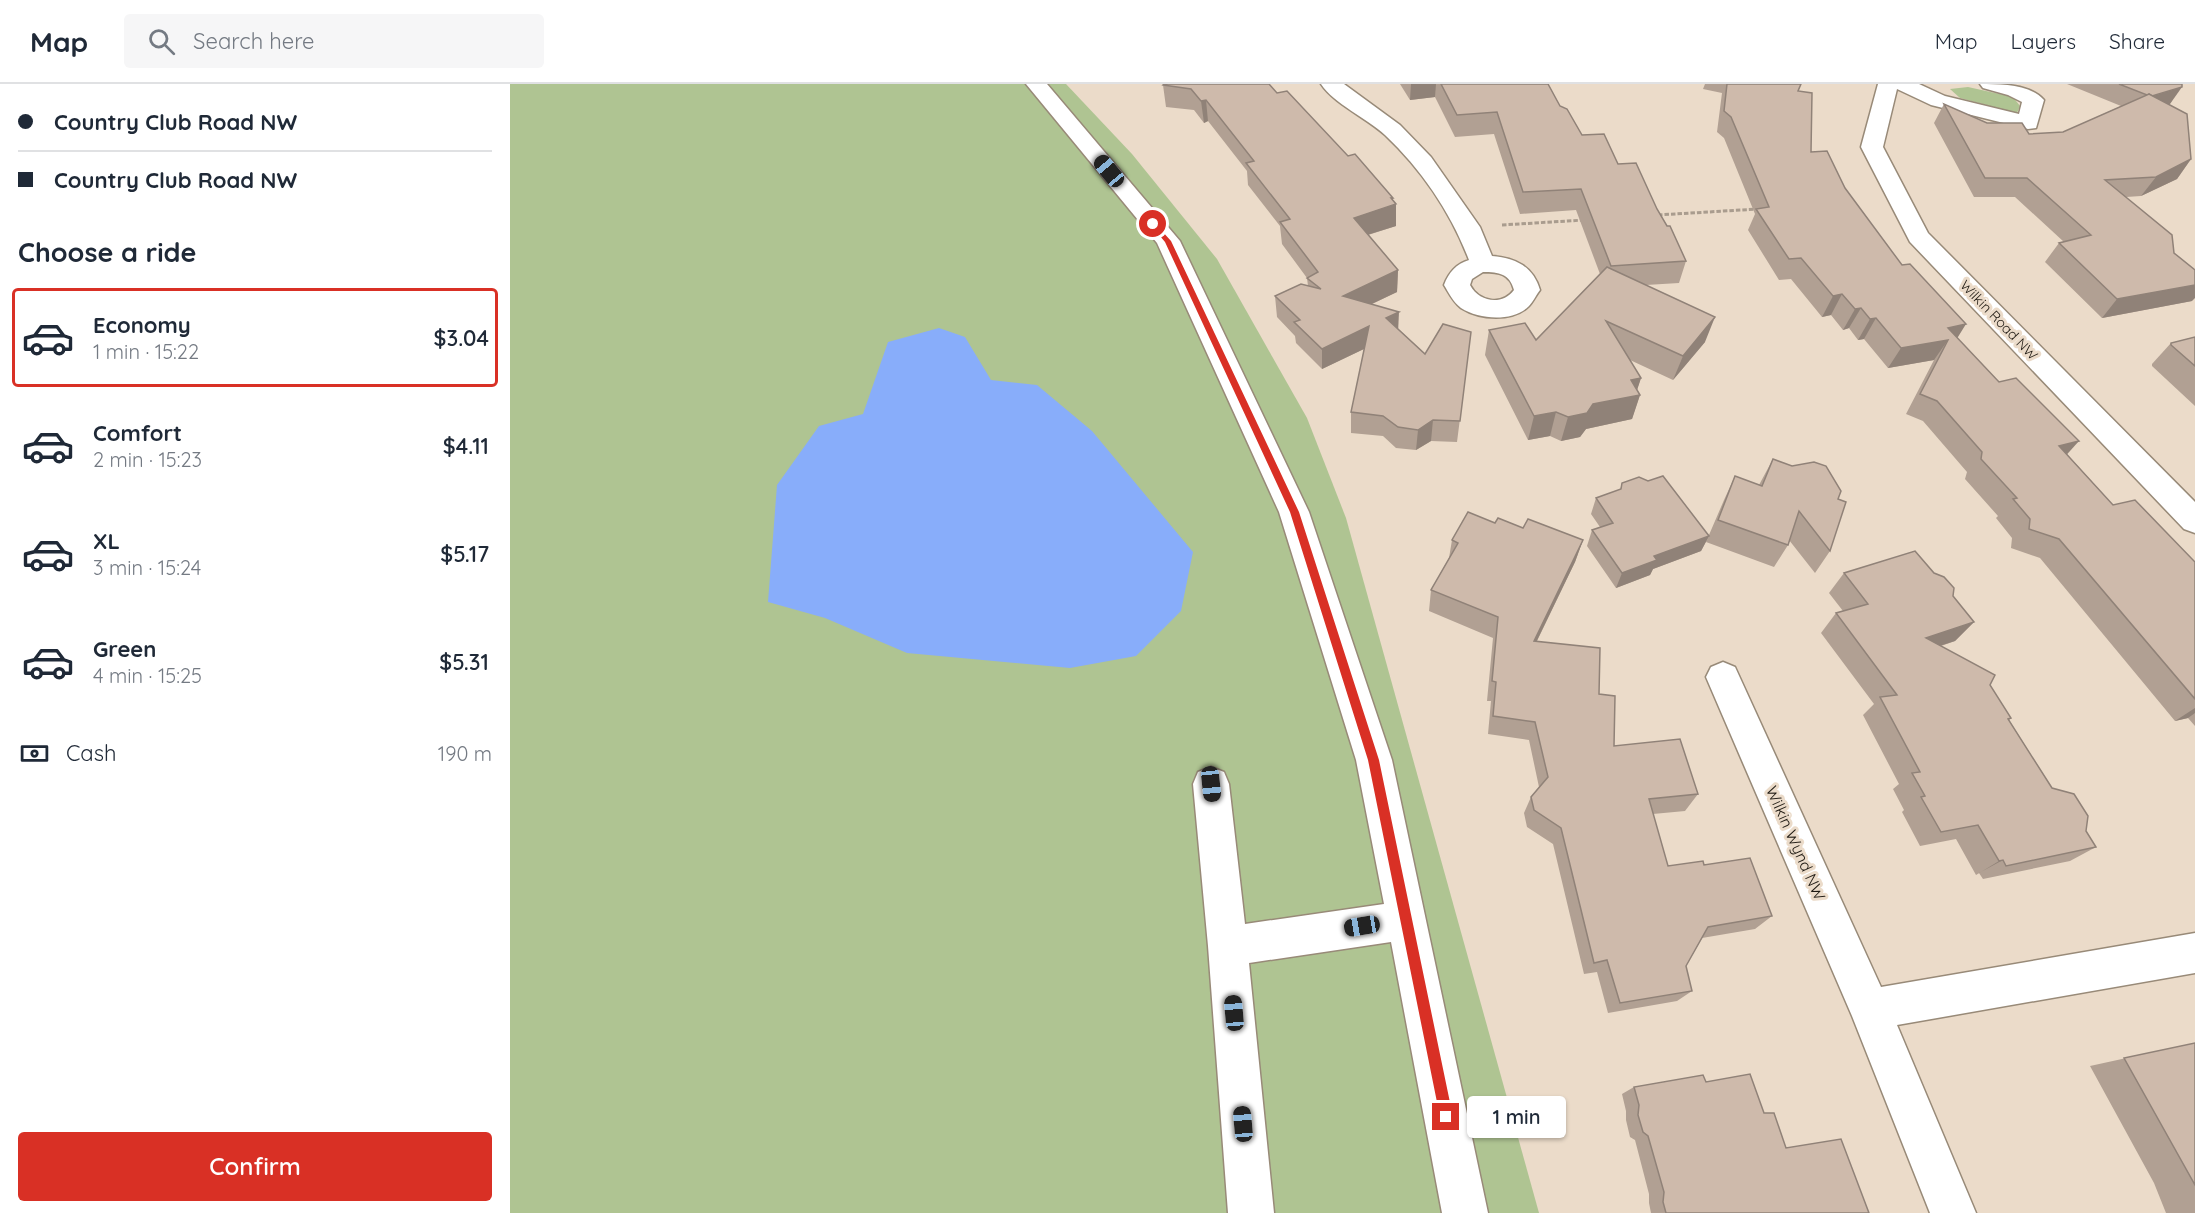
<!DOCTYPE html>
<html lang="en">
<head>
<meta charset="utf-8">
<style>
	body { margin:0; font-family:Quicksand,sans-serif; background:#f6f6f7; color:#1f2937; height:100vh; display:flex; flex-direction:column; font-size:22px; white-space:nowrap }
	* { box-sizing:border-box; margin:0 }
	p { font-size:20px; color:#747a83 }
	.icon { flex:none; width:33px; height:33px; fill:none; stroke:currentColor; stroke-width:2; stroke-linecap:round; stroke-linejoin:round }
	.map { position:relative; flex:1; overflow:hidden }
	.details { display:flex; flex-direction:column; background:#fff; width:510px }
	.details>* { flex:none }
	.hud { display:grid; align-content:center; height:132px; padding:0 18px; background:#fff }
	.end { position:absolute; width:27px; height:27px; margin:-14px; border:8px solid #d93025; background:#fff; box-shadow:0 0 0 3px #fff }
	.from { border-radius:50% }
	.bubble { position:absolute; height:42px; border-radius:6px; background:#fff; box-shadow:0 2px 4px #0004; font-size:20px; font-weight:600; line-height:42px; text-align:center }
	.car { position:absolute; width:18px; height:36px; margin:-18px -9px; border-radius:8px; box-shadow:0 0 4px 2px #0007; background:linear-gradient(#222 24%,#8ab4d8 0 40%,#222 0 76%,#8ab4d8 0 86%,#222 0) }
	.hud b { display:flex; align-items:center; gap:21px; height:57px; font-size:22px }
	.hud b+b { border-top:2px solid #e0e1e3 }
	.hud i { width:15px; height:15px; background:#1f2937 }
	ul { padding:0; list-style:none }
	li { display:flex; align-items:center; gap:18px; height:99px; margin:0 12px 9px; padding:0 6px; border:3px solid transparent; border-radius:6px }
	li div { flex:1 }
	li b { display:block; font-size:22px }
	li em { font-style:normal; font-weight:600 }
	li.selected { border-color:#d93025 }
	li>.icon { width:54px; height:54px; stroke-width:1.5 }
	h2 { padding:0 18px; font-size:27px; line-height:72px }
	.pay { display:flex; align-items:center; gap:15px; height:66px; padding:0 18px; font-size:22px }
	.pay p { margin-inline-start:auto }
	.primary-button { display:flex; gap:12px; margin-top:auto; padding:12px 18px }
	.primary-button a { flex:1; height:69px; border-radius:6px; background:#d93025; color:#fff; font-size:24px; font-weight:600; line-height:69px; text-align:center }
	header { display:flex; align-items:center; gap:36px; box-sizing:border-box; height:84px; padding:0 30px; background:#fff; border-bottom:2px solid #e0e1e3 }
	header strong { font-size:28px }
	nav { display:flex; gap:33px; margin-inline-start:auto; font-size:21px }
	.search { width:420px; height:54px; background:#f6f6f7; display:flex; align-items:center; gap:15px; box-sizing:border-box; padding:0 21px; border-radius:6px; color:#747a83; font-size:22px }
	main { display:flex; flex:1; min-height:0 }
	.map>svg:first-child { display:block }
	.green { fill:#afc492 }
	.water { fill:#88adfa }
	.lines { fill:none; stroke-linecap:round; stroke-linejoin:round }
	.minor-casing { stroke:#988a78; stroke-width:3 }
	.path { stroke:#a99c8e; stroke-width:3; stroke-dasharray:4.5 2; stroke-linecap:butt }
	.minor { fill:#fff; fill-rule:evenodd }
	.wall { fill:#b1a093 }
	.shaded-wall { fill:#908278 }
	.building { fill:#cebaab; stroke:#908278; stroke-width:1.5 }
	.route { fill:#d93025 }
	.labels { text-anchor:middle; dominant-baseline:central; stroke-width:6; stroke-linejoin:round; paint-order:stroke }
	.far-street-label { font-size:14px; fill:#1e1912; stroke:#ebdbc9 }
	.street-label { font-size:16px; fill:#1e1912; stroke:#ebdbc9 }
</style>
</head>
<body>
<header>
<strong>Map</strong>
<div class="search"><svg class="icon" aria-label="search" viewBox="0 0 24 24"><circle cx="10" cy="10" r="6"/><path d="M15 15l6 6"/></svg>Search here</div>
<nav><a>Map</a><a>Layers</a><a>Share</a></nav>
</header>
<main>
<section class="details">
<div class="hud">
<b><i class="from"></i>Country Club Road NW</b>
<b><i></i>Country Club Road NW</b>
</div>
<h2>Choose a ride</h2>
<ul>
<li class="selected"><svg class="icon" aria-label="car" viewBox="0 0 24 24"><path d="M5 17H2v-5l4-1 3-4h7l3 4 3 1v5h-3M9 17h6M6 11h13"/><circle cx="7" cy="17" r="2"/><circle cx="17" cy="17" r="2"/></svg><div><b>Economy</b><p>1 min · 15:22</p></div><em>$3.04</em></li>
<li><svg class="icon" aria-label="car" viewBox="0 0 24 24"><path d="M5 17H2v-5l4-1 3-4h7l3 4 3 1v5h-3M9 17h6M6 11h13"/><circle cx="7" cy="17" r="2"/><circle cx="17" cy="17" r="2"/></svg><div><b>Comfort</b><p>2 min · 15:23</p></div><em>$4.11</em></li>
<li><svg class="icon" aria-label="car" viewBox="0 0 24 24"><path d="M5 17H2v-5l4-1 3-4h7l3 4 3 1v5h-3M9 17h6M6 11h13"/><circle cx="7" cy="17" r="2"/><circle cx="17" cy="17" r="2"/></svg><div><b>XL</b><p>3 min · 15:24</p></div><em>$5.17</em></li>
<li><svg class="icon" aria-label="car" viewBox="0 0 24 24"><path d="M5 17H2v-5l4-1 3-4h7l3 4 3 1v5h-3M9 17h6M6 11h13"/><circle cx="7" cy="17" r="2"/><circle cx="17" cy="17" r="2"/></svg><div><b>Green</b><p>4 min · 15:25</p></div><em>$5.31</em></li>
</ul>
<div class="pay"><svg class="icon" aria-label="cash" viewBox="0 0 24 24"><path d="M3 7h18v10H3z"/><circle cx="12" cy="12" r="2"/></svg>Cash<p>190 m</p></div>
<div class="primary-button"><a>Confirm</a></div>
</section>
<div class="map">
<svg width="1685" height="1129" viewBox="0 0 1685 1129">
	<rect width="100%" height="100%" fill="#ebdbc9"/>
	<g class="green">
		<polygon points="0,0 556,0 622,70 707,175 797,334 836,434 1029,1129 0,1129"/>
		<polygon points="1458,3 1503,13 1510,22 1507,29 1450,14 1440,5"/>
	</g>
	<polygon class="water" points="429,244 455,253 481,296 527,301 582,347 683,468 671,527 626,572 560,584 397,569 315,534 258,518 267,401 309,342 353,330 378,258"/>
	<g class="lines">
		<g class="minor-casing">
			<g id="minor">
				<polygon points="516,0 537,0 670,157 799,428 882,676 978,1129 932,1129 881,858 739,879 764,1129 718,1129 698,862 683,700 688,688 701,683 714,688 719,700 735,840 874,820 846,676 769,428 647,159"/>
				<path d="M811 0H834L890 41 921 73 970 143 982 172C1005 174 1023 182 1030 206 1026 211 1023 218 1019 222 1003 238 970 236 951 224 943 218 939 209 934 201 939 188 946 180 959 176 941 129 912 86 875 51 857 34 824 20 811 0ZM973 188C989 188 1000 190 1004 206 992 222 969 218 960 201L962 195Z"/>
				<path d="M1368 0H1409L1435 12 1509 30 1512 18 1498 11 1473 4 1470 0C1491 0 1520 0 1534 16L1526 44 1518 45 1421 21 1387 5 1373 63 1418 149 1685 418V449L1674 445 1400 158 1351 63Z"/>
				<polygon points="1213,578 1225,583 1371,903 1685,849 1685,889 1387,941 1466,1129 1420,1129 1342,932 1196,593 1201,583"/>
			</g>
		</g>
		<g class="path">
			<polyline points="1148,131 1248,125"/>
			<polyline points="992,141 1074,136"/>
		</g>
		<use href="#minor" class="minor"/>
	</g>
	<g class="wall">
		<polygon points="890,0 1038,0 1050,22 1072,51 1108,80 1147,125 1176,177 1169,199 1136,201 1195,258 1163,296 1120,276 1131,294 1127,306 1130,311 1122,335 1076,345 1070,353 1051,357 1040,352 1018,356 975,271 979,246 1026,256 1090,190 1066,126 1010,130 984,50 945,53 925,13 900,16"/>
		<polygon points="1195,0 1291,0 1288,7 1301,68 1335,104 1392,181 1447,254 1557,370 1603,421 1685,478 1685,642 1678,634 1665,637 1530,474 1501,464 1502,454 1486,434 1488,432 1455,395 1457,388 1413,337 1396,330 1424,276 1378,284 1354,255 1348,256 1339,244 1333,246 1321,231 1312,233 1281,195 1269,196 1238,146 1245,130 1214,54 1207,48 1212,9 1193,5"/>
		<polygon points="1557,0 1672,0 1659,21 1681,75 1667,95 1631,112 1616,113 1664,169 1682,217 1592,234 1535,178 1549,159 1554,158 1505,113 1464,113 1424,39 1434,20 1477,39 1519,50 1553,48 1611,22"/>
		<polygon points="653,1 767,9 838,72 883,116 886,142 858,151 888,186 887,208 862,220 915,270 961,248 947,358 921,357 906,366 886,364 873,352 841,349 841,328 854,265 812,285 786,259 785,252 767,233 765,212 798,202 797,194 772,160 770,142 738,101 737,87 698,37 694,39 684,26 656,23"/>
		<polygon points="1685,253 1685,322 1642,282 1642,280 1661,259"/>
		<polygon points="1263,375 1328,415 1320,467 1305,489 1279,456 1278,461 1264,483 1196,458 1198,454 1191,467 1143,485 1140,491 1106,504 1077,462 1082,446 1090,443 1081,430 1086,414 1110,406 1112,399 1199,451 1214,416 1225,392 1249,401"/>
		<polygon points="985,439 1013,444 1073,456 1065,478 1027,557 1089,610 1104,662 1188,710 1175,727 1143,730 1158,782 1194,781 1262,832 1245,845 1192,854 1176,882 1182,907 1167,917 1098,929 1087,888 1074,890 1043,760 1017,743 1014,729 1021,713 1029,703 1019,656 978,650 981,617 977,617 983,554 919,527 921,506 939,474 942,456"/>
		<polygon points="1334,489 1443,512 1464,538 1445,557 1431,562 1480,601 1501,634 1499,636 1542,704 1576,747 1586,763 1560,777 1473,795 1469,789 1466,791 1446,755 1410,762 1392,728 1394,726 1383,705 1389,700 1353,631 1364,620 1311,549 1326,529 1333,527 1319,509"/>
		<polygon points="1685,959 1685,1129 1656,1129 1644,1099 1580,982"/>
		<polygon points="1196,998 1254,1029 1276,1064 1359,1129 1141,1129 1139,1119 1139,1110 1125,1056 1120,1053 1116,1036 1116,1027 1112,1010 1124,1003"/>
	</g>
	<g class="shaded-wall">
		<polygon points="901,0 926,0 925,13 900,16"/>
		<polygon points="1672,3 1660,20 1628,29 1640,13"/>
		<polygon points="696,16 698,37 694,39 691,17"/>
		<polygon points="1681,75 1667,95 1631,112 1646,93"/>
		<polygon points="883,114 883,121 886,120 886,142 844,155 844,134"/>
		<polygon points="888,186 887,208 834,233 833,212"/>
		<polygon points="1685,201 1685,214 1682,217 1592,234 1607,215"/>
		<polygon points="1332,210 1321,231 1312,233 1323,212"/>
		<polygon points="1351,224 1339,244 1333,246 1345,225"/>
		<polygon points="889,228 888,249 876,234"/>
		<polygon points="1205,233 1195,258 1163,296 1173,272"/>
		<polygon points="1366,234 1354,255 1348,256 1360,235"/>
		<polygon points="1456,240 1443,261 1438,256 1424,276 1378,284 1391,264 1438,244"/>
		<polygon points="859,242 858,263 812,285 812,265"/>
		<polygon points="1131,294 1125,312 1130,311 1122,335 1076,345 1070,353 1051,357 1058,333 1083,320 1121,296"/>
		<polygon points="1046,328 1040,352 1018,356 1024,332"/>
		<polygon points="923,336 921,357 906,366 908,346"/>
		<polygon points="1569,357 1551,377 1549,362"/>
		<polygon points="1199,452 1191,467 1143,485 1140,491 1106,504 1112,489 1144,472"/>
		<polygon points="1073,456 1065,478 1017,577 1024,557"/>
		<polygon points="1464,538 1445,557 1398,572 1416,554"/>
		<polygon points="1685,624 1685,629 1678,634 1665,637"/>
		<polygon points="1493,776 1469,789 1466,791 1489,777"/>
	</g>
	<g class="building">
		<polygon points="654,0 759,0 767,9 777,7 838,72 845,70 883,114 881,114 886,120 844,134 888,186 833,212 889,228 876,234 915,270 933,240 961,248 950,337 923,336 908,346 888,343 873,332 841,328 859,242 812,265 784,238 790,236 765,212 791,200 811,205 797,194 808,188 770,138 780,135 736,79 744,77 696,16 691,17 681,5 653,1"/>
		<polygon points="931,0 1038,0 1050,22 1057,25 1072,51 1094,50 1108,80 1126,79 1147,125 1157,142 1160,142 1176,177 1101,182 1071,105 1013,108 987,28 947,31"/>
		<polygon points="1217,0 1291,0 1288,7 1302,9 1301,68 1317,67 1335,104 1392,181 1400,180 1456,240 1438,244 1489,298 1506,294 1569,357 1549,362 1603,421 1625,416 1685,478 1685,615 1549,455 1519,445 1520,435 1503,415 1507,414 1471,375 1472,368 1427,317 1410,310 1438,256 1391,264 1366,234 1360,235 1351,224 1345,225 1332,210 1323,212 1291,174 1279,175 1246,125 1259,123 1221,33 1214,27"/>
		<polygon points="1609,0 1672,0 1672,3 1642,12 1639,10 1637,11"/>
		<polygon points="1639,10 1677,30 1681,75 1646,93 1595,96 1662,151 1664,169 1685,186 1685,201 1607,215 1549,159 1581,151 1517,94 1475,94 1434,20 1477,39 1512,39 1519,50 1553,48"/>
		<polygon points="1097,183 1205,233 1173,272 1096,237 1131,294 1121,296 1130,311 1083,320 1077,329 1058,333 1046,328 1024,332 979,246 1015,239 1026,256"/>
		<polygon points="1685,253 1685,282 1661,261 1661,259"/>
		<polygon points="1263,375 1282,382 1304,378 1316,382 1331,407 1328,415 1336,418 1320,467 1289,427 1278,461 1208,436 1225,392 1252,402"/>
		<polygon points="1153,392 1199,452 1144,472 1147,476 1112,489 1082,446 1103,439 1086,414 1111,405 1112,399 1129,393 1138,397"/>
		<polygon points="958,428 985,439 988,434 1013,444 1018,435 1073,456 1024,557 1090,564 1089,610 1105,612 1104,662 1170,655 1188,710 1139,715 1158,782 1193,777 1194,781 1240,774 1262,832 1198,843 1176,882 1182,907 1110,919 1097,876 1084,879 1051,744 1024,726 1021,713 1038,693 1025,638 983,632 986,598 982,597 988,533 921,506 948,459 942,456"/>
		<polygon points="1405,467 1424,489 1434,493 1444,504 1443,512 1464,538 1416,554 1485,591 1480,601 1501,634 1498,635 1542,704 1564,710 1578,732 1576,747 1586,763 1496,782 1493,776 1489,777 1468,741 1431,748 1411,713 1415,712 1402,689 1410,688 1370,613 1387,611 1326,529 1358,520 1334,489"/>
		<polygon points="1685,959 1685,1101 1614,974"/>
		<polygon points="1240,990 1254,1029 1264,1029 1276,1064 1331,1055 1359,1129 1156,1129 1153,1118 1154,1108 1138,1052 1133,1048 1128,1031 1129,1021 1124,1003 1193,991 1196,998"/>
	</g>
	<polygon class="route" points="643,137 661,157 789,428 869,676 943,1033 941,1038 936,1039 932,1038 930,1033 858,676 780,428 655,158 640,140"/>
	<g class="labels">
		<g class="far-street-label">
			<text transform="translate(1489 236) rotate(46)">Wilkin Road NW</text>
		</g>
		<g class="street-label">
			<text transform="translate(1286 759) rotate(66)">Wilkin Wynd NW</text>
		</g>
	</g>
</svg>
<i class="end from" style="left:643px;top:140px"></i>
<i class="end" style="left:936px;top:1033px"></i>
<div class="bubble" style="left:957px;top:1012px;width:99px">1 min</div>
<i class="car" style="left:599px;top:87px;rotate:320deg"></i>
<i class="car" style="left:701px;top:700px;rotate:174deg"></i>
<i class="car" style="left:852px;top:842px;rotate:261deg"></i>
<i class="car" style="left:724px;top:929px;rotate:355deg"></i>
<i class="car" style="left:733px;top:1040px;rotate:355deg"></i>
</div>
</main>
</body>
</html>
